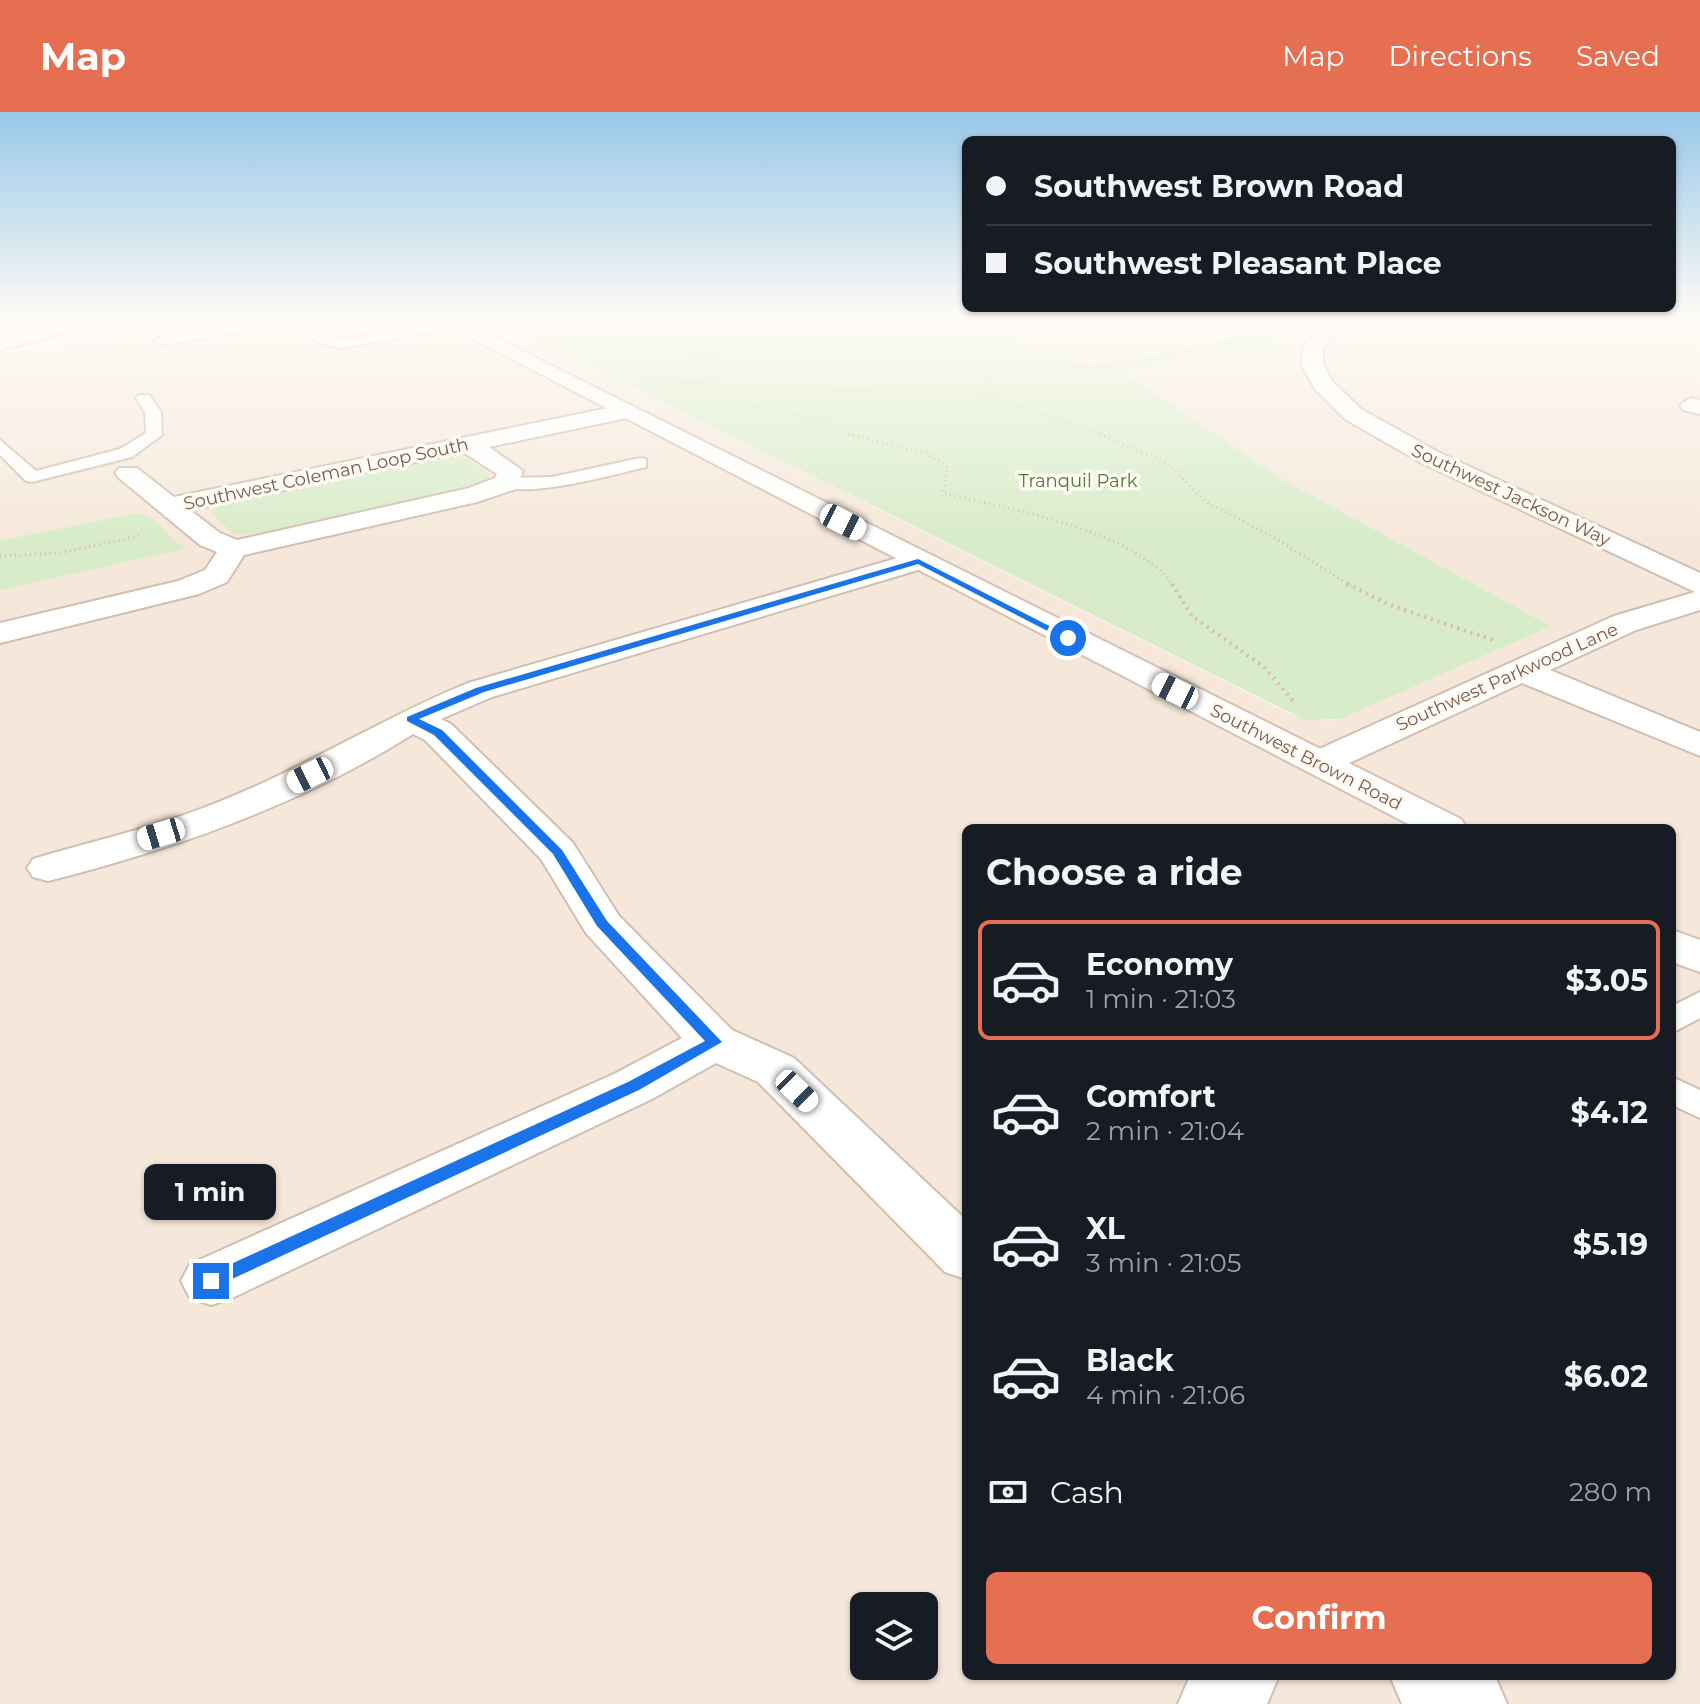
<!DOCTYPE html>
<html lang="en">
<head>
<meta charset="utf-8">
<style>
	body { margin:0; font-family:Montserrat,sans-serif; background:#20242c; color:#f1f3f6; height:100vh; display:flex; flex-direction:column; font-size:30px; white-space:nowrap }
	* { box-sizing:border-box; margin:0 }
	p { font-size:26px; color:#9ea1a6 }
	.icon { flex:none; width:44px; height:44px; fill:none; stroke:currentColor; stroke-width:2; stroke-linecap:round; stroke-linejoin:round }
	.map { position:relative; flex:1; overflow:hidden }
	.details { position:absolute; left:962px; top:712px; width:714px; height:856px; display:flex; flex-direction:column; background:#171b24; border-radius:12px; box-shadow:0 2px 6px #0004 }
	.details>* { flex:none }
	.hud { position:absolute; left:962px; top:24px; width:714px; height:176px; border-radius:12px; box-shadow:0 2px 6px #0004; display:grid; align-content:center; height:176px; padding:0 24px; background:#171b24 }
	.fabs { position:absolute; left:850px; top:1480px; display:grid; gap:16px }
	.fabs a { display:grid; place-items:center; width:88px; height:88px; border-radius:12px; background:#171b24; box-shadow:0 2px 6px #0004; font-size:40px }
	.end { position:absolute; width:36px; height:36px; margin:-18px; border:10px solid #1a73e8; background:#fff; box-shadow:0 0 0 4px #fff }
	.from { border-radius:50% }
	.bubble { position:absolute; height:56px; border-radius:12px; background:#171b24; box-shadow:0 2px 6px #0004; font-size:26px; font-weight:700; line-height:56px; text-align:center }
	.car { position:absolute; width:24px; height:48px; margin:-24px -12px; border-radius:10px; box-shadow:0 0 6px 2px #0007; background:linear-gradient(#fff 24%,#345 0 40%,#fff 0 76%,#345 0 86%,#fff 0) }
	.hud b { display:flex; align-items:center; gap:28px; height:76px; font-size:30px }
	.hud b+b { border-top:2px solid #363941 }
	.hud i { width:20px; height:20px; background:#f1f3f6 }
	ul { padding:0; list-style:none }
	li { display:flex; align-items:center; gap:24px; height:120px; margin:0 16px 12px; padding:0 8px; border:4px solid transparent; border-radius:12px }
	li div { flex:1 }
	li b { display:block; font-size:30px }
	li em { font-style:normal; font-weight:700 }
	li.active { border-color:#e76f51 }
	li>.icon { width:72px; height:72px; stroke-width:1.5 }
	h2 { padding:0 24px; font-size:36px; line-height:96px }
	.pay { display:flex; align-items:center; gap:20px; height:88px; padding:0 24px; font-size:30px }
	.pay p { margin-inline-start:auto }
	.primary-button { display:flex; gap:16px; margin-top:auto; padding:16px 24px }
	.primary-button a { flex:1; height:92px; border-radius:12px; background:#e76f51; color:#fff; font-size:32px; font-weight:700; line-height:92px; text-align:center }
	header { display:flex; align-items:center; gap:48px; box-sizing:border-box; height:112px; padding:0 40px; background:#e76f51; color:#fff }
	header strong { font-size:38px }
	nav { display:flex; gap:44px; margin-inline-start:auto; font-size:28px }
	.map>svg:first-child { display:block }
	.residential { fill:#f5e8da; fill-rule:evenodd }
	.green { fill:#d8ecc9 }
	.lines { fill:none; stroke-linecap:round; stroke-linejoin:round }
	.lane-casing { stroke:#d1beb0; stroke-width:4 }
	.street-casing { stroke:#d1beb0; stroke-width:4 }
	.secondary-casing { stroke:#d6c0b0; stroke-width:4 }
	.path-far2 { stroke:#d9b8a5; stroke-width:2; stroke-dasharray:1 3; stroke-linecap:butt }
	.path-far1 { stroke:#d9b8a5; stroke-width:3; stroke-dasharray:1 4; stroke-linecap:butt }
	.path { stroke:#d9b8a5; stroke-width:4; stroke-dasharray:2 5; stroke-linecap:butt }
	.lane { fill:#fff; fill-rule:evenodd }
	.street { fill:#fff; fill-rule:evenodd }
	.secondary { fill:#fff; fill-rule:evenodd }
	.route { fill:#1a73e8 }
	.labels { text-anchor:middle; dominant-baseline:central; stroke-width:7; stroke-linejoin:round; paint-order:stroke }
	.far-street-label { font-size:18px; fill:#7a5c4d; stroke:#fffaf3 }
	.far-park-label { font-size:18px; fill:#537a41; stroke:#fffaf3 }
</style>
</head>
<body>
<header>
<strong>Map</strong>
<nav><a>Map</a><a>Directions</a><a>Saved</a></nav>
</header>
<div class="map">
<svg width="1700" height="1592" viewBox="0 0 1700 1592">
	<rect width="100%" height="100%" fill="#fdf6ec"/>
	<g class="residential">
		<path d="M240 204H583L533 213 522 220 1292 603 1328 609 1340 607 1550 513 1282 367 1121 259 1233 237 1285 241 1288 232 1239 225 1090 254 958 204H1700V1592H0V242ZM966 716H1672V1564H966ZM864 1494H924V1554H864Z"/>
		<polygon points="587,204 765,204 640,226"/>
	</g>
	<g class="green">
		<polygon points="159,204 240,204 129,220 125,217"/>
		<polygon points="583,204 640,226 765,204 958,204 1090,254 1239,225 1289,229 1286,241 1233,237 1122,260 1282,367 1551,514 1340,607 1305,608 522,220 533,213"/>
		<polygon points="452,345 466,347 490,362 489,369 255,422 234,422 212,402 214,396 224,390 429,347"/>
		<path d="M137 401C169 410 163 428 188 436L0 478V429Z"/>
	</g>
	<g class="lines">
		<g class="lane-casing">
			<g id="lane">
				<polygon points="32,204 46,204 50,208 43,212"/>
				<polygon points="299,204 324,204 304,211 341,228 459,210 466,214 341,236 323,232 290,213 161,233 154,229 161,225"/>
				<polygon points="139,283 149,283 161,300 162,323 132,345 32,370 26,369 0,343 0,328 36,359 120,337 146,321 145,300 136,286"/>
				<path d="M640 346 646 347V355C619 361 517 390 498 371L507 366 552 365Z"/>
				<polygon points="1700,880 1700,906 1672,921 1672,894"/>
				<polygon points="1672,965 1700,978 1700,1006 1672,993"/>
			</g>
		</g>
		<g class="street-casing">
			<g id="street">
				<path d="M488 204H532C523 213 459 223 449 214L452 210Z"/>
				<polygon points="1335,204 1355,206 1332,223 1323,237 1323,252 1332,269 1361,297 1438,340 1700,461 1700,498 1636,518 1550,558 1700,620 1700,644 1522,571 1332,659 1319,662 1306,659 1300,651 1306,643 1614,504 1695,480 1420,350 1345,307 1315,277 1301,252 1303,237 1317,215"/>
				<polygon points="1691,286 1700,288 1700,302 1683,298 1680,293"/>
				<path d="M623 293 635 300 631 305 489 335 523 359 516 377 477 390 244 443 227 470 199 482 0 531V511L178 469 205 458 217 440 200 433 119 366 115 361 119 356H137L174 385ZM463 340 497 362 495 366 469 376 237 428 220 421 190 398Z"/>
				<path d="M918 440 928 443 933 449 928 455 492 585 441 607 451 612 573 731 619 804 732 918 794 946 966 1108V1167L945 1160 758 970 716 951 652 987 232 1186 211 1193 190 1186 181 1169 190 1152 616 961 682 926 586 821 541 747 425 628 413 622C302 692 175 737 48 769L33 765 27 756 33 747C89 730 148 717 203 696 295 662 377 608 468 571Z"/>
				<polygon points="1190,1564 1279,1564 1267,1592 1178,1592"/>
				<polygon points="1390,1564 1495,1564 1507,1592 1402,1592"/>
			</g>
		</g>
		<g class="secondary-casing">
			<g id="secondary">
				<polygon points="87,204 118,204 116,208 0,238 0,226"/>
				<polygon points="429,204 452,204 1461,707 1467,716 1416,716"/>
				<polygon points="1672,818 1700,828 1700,860 1672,850"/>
			</g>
		</g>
		<g class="path-far2">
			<polyline points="627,257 941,204"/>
			<path d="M643 266C759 279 876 278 993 284"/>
			<polyline points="726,275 747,293 813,306 853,324"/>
			<polyline points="1106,324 993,284 989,261 1023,255 1125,253 1223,232 1276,234"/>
		</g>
		<g class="path-far1">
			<path d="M848 322 926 341 948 355 943 381C1003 395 1140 420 1173 474"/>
			<polyline points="1100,322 1167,351 1205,389 1273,425 1351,474"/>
			<polyline points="0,444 60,441 142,423"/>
		</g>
		<g class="path">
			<polyline points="1172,472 1192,504 1264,555 1295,591"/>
			<polyline points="1347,472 1390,493 1493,528"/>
		</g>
		<use href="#lane" class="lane"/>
		<use href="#street" class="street"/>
		<use href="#secondary" class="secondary"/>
	</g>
	<linearGradient id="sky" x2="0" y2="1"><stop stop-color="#97c7e8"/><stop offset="0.48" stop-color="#fefbf6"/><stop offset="1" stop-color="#fefbf6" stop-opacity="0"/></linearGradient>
	<rect width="1700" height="427" fill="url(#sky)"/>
	<polygon class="route" points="918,447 1073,526 1065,528 918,452 484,580 419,607 442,618 562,738 607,809 722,930 639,978 217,1174 205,1174 205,1164 628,970 705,929 597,814 553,742 434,623 407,609 407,605 476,576"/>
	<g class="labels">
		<g class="far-street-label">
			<text transform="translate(326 362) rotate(-12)">Southwest Coleman Loop South</text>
			<text transform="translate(1511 383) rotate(25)">Southwest Jackson Way</text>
			<text transform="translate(1507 565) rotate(-24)">Southwest Parkwood Lane</text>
			<text transform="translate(1306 645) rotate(27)">Southwest Brown Road</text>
		</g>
		<g class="far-park-label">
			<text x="1078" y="369">Tranquil Park</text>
		</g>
	</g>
</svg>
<div class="fabs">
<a><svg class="icon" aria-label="layers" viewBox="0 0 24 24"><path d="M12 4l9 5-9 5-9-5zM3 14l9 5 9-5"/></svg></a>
</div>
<i class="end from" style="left:1068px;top:526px"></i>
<i class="end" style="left:211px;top:1169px"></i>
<div class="bubble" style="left:144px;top:1052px;width:132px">1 min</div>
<i class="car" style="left:843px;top:410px;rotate:117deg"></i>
<i class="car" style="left:1175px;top:579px;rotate:296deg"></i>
<i class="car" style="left:310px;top:663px;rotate:244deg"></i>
<i class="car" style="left:161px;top:722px;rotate:253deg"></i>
<i class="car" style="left:797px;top:979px;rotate:134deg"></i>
<div class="hud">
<b><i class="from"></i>Southwest Brown Road</b>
<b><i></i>Southwest Pleasant Place</b>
</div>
<section class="details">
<h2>Choose a ride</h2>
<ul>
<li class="active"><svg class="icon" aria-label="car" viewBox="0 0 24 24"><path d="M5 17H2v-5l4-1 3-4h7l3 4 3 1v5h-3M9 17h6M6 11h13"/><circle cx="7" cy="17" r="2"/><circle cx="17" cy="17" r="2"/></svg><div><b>Economy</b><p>1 min · 21:03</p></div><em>$3.05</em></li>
<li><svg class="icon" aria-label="car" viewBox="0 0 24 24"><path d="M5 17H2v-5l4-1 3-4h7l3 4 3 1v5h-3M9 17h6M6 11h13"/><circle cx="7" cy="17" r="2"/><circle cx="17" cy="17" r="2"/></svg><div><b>Comfort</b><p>2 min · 21:04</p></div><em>$4.12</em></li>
<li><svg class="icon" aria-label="car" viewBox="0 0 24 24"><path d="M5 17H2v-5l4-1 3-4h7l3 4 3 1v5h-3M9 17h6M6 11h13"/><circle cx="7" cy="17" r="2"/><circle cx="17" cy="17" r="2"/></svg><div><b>XL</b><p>3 min · 21:05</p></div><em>$5.19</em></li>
<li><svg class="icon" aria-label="car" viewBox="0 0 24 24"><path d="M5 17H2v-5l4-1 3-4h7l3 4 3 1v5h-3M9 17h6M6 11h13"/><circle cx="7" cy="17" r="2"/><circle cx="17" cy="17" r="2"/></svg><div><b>Black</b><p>4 min · 21:06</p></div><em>$6.02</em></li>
</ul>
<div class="pay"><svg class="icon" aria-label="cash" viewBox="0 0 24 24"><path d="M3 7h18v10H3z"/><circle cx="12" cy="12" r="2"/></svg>Cash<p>280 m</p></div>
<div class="primary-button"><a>Confirm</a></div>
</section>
</div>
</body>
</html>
